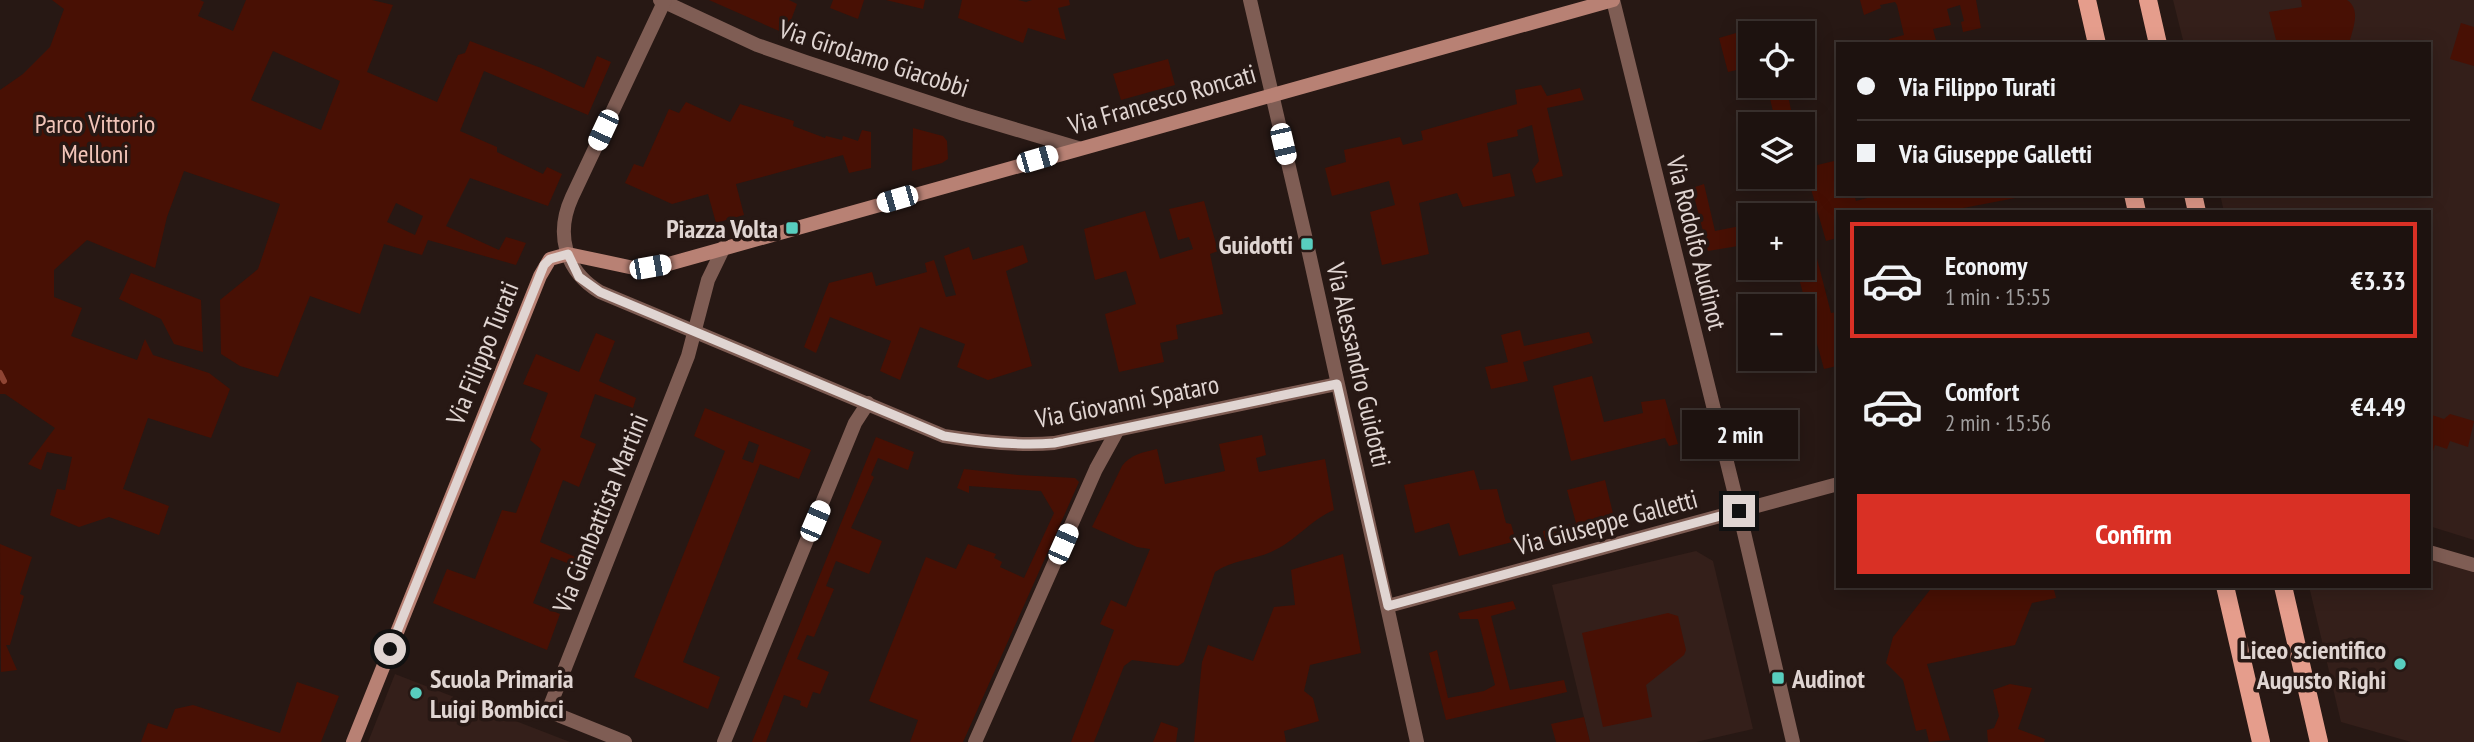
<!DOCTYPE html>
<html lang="en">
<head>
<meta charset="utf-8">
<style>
	body { margin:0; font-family:"PT Sans Narrow",sans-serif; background:#251b18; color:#f1f3f6; height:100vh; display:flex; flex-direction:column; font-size:26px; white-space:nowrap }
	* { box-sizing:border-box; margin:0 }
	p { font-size:23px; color:#a09e9e }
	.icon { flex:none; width:38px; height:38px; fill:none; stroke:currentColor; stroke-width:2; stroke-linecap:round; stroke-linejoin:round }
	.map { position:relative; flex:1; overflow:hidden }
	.sheet { position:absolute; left:1836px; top:210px; width:595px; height:378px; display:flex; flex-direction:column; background:#1d120f; border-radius:0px; box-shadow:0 4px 18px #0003,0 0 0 2px #3b322f }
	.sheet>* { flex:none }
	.guide { position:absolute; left:1836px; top:42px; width:595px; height:154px; border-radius:0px; box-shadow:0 4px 18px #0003,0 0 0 2px #3b322f; display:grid; align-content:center; height:154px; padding:0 21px; background:#1d120f }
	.fabs { position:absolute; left:1738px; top:21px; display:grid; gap:14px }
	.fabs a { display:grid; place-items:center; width:77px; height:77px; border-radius:0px; background:#1d120f; box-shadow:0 4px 18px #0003,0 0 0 2px #3b322f; font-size:35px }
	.end { position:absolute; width:32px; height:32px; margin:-16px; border:9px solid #e0d5d2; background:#111; box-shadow:0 0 0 4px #111 }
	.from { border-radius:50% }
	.bubble { position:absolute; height:49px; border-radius:0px; background:#1d120f; box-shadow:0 4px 18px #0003,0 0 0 2px #3b322f; font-size:23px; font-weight:800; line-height:49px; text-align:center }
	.car { position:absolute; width:21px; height:42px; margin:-21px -10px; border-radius:9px; box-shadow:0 0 5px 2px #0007; background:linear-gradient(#fff 24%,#345 0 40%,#fff 0 76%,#345 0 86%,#fff 0) }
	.guide b { display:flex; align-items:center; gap:24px; height:66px; font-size:26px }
	.guide b+b { border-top:2px solid #3b322f }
	.guide i { width:18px; height:18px; background:#f1f3f6 }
	ul { padding:12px 0 0; list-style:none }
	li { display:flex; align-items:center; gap:21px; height:116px; margin:0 14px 10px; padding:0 7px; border:4px solid transparent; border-radius:0px }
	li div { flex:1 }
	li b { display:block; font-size:26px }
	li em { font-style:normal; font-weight:800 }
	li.current { border-color:#d93025 }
	li>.icon { width:63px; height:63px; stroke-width:1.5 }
	.cta { display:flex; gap:14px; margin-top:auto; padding:14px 21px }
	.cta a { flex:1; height:80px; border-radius:0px; background:#d93025; color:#fff; font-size:28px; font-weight:800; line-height:80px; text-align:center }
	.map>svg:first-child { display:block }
	.built { fill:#341f1a }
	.green { fill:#481004; fill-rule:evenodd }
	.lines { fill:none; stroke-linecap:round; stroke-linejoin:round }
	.stream { stroke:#8f4433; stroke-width:6 }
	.street { stroke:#7f5d54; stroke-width:14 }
	.secondary { stroke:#b88174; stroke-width:14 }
	.primary { stroke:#e59d8c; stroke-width:18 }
	.route { stroke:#e0d5d2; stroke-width:9 }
	.poi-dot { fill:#58cebf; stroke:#271814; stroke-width:2.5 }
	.labels { text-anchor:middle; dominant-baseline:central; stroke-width:7; stroke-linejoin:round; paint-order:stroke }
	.street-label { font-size:26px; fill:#e0d5d2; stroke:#271814 }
	.park-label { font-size:26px; fill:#f1c4b8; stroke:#271814 }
	.poi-label { font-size:26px; font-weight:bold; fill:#e0d5d2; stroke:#271814; text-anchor:end }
</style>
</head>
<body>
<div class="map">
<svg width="2474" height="742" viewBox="0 0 2474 742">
	<rect width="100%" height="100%" fill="#271814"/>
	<g class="built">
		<polygon points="2173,0 2474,0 2474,540 2429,526 2429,212 2224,212 2220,194 2429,194 2429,44 2184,44"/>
		<polygon points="1696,551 1713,561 1753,729 1696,742 1590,742 1552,585"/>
		<polygon points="2429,556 2474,570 2474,742 2411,742 2341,722 2336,701 2309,586 2429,586"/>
		<polygon points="395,674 508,718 570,742 368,742"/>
	</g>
	<g class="green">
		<path d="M52 0H200L204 2 198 16 233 31 246 0H372L393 5 367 72 437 102 458 55 465 53 470 41 541 68 584 88 597 56 611 62 588 115 484 71 460 131 497 147V152L543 174 547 167 562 174 548 206 470 178 446 226 499 250 506 237 526 243 516 265 428 240 422 255 384 244 360 314 310 296 278 377 240 366 221 354 220 300 258 269 280 204 184 171 167 217 155 268 87 240 54 270V297L82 308 71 336 137 360 145 339 153 355 209 373 230 389 211 438 148 418 123 489 169 506 159 535 109 517 79 527 50 515 57 489 65 490 72 457 47 452 41 470 28 464 55 428 5 394H0V90L23 74 50 47 64 9ZM273 51 340 81 321 130 251 100ZM396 203 423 216 415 235 387 222Z"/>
		<polygon points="709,0 789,0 797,4 786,34"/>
		<polygon points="833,0 864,0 858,19 830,8"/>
		<polygon points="886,0 925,0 923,9"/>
		<polygon points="962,0 1018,0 1026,2 1032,0 1069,0 1070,5 1058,8 1066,40 1028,28 1023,43 958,18"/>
		<polygon points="1860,0 1976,0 1981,28 1963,32 1961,22 1964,21 1960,5 1947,9 1951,25 1933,29 1937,44 1891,44 1889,39 1904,35 1897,5 1895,2 1880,5 1881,8 1864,15"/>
		<path d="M2301 0H2347C2362 10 2352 30 2349 44H2277L2269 12 2302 7Z"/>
		<polygon points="2461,23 2474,27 2474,66 2450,59"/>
		<polygon points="1760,26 1762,31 1773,27 1774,33 1750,33 1750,67 1728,72 1719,38"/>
		<polygon points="1168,59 1175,85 1121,100 1113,74"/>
		<polygon points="1541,85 1547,96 1580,88 1584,100 1547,108 1563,176 1536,183 1532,170 1539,161 1532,125 1517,130 1518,136 1487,143 1493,177 1510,173 1515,196 1463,207 1457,193 1419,203 1429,254 1382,265 1370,212 1395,205 1389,181 1332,196 1325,168 1346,162 1344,150 1400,137 1403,145 1423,140 1421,131 1517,104 1515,90"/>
		<polygon points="1767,86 1786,86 1794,124 1776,124"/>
		<polygon points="686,102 730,122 740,104 794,121 793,126 825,138 826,136 842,140 843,136 858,141 862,130 871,132 871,168 849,173 843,155 736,184 744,215 716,223 708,194 672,204 625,183 634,164 643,167 669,109 679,113"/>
		<polygon points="913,128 943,136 947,141 948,159 942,163 912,171"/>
		<polygon points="1834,161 1837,173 1838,194 1854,194 1856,201 1882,194 2026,196 1963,208 1964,212 1838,212 1837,238 1826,241 1805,168"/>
		<polygon points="1704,184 1715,231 1750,224 1750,244 1708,251 1692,188"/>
		<polygon points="1204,201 1218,251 1210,254 1223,314 1176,325 1178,339 1160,343 1164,362 1119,372 1105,314 1136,304 1126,271 1095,280 1084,229 1145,211 1160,259 1193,249 1189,237 1178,240 1169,209"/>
		<polygon points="1805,212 1831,313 1837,312 1837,366 1824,369 1796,268 1802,268 1802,215 1787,215"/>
		<polygon points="1023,245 1028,262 1006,271 1032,366 988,380 957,367 965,344 920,327 900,380 880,371 891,341 830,317 816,353 804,347 829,283 872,272 876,286 927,272 925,263 934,260 946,297 956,295 944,256 969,247 973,260"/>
		<polygon points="131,273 201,300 203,352 174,344 161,319 119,299"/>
		<polygon points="1520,330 1524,346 1589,332 1593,343 1523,362 1528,381 1491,389 1485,367 1508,362 1501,335"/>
		<polygon points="596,333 615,341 599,381 636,398 633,408 595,394 580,437 596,444 579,487 563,480 540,542 580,559 578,567 551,557 533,603 560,614 547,650 433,603 447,569 475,579 502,510 516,513 541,449 530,440 548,393 523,384 536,354 579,372"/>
		<polygon points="1592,376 1604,422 1643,413 1641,402 1665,399 1678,444 1669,446 1665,438 1571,461 1553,386"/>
		<path d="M705 408 811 450 799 479 760 464 683 662 720 677 708 709 634 677 725 451 694 436ZM749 441 759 445 753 463 742 459Z"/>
		<polygon points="2429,414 2444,419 2450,414 2474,421 2468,447 2450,441 2447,449 2435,445 2432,454 2429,453"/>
		<path d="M1262 435 1266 455 1256 458 1259 472 1325 459 1334 510C1310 520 1296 541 1271 552 1253 560 1232 560 1215 572L1184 662 1178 666 1132 660 1124 666 1094 742H1071L1114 630 1100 624 1111 600 1126 607 1150 549 1137 547 1092 527 1122 466C1130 455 1143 452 1157 449L1165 484 1225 471 1219 444Z"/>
		<polygon points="876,437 914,452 908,470 878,458 871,475 874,477 851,528 882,541 869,574 836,561 826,586 834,589 814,637 807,635 797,659 829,672 820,694 813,692 807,708 800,705 801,701 784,695 766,742 752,742"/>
		<polygon points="964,469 1018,475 1075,478 1079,482 963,742 910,742 918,720 869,701 926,557 956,569 968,544 996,554 994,558 1002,562 1000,567 1024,578 1054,513 1041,491 969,486 969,493 957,488"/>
		<polygon points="1474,470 1480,490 1497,489 1506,523 1511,524 1516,541 1459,556 1449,523 1415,533 1404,485"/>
		<polygon points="1605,480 1615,522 1545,541 1543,531 1576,523 1567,490"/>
		<polygon points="0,544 32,557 20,594 24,596 10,645 6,645 17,670 1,672"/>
		<polygon points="1343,554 1361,653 1310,665 1304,691 1313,698 1319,721 1284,731 1286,742 1194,742 1202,662 1208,645 1253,661 1274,607 1295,605 1291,570"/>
		<polygon points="1933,586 2053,586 2056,598 2032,603 2015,645 1927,664 1950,740 1929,742 1926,729 1916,731 1903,680 1886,663 1893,637"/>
		<polygon points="1513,601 1516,609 1491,616 1510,690 1564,680 1567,692 1446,720 1429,653 1437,650 1448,698 1484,691 1495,685 1478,619 1460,619 1458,613"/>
		<polygon points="1668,613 1678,616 1686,650 1684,655 1646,685 1652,717 1603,727 1582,633"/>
		<polygon points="297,682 339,696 321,742 141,742 148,723 167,729 175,709 193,705 280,733"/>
		<polygon points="2010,684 2032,688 2018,729 2045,739 2044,742 1988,742 1987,730 1994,728 1999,716 1993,690"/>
		<polygon points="1584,717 1590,742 1556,742 1551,724"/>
		<polygon points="1161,722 1178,728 1176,742 1153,742"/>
	</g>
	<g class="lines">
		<polyline class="stream" points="0,373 4,381"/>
		<g class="street">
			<polyline points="660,0 757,45 806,62 964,114 1078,148"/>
			<path d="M665 0 572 197C555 234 565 271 600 292L944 436C981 442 1017 446 1054 443L1337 384"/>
			<polyline points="1250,0 1307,244 1417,742"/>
			<polyline points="1613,0 1739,511 1793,742"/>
			<polyline points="2429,552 2474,565"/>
			<polyline points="1388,606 1838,484"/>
			<polyline points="625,742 548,711 688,356 708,280 724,247"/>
			<polyline points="724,742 855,423 868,403"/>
			<polyline points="975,742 1096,469 1117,431"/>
		</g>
		<polyline class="secondary" points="353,742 540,276 550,259 568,254 634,268 665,265 1613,0"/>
		<g class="primary">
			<polyline points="2087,0 2097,44"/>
			<polyline points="2148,0 2158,44"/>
			<polyline points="2133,194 2137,212"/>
			<polyline points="2193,194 2197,212"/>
			<polyline points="2225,586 2261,742"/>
			<polyline points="2283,586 2319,742"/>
		</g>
	</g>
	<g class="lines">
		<path class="route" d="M390 649 544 265 550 259 568 254 579 277 600 292 944 436C981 442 1017 446 1054 443L1337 384 1388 606 1739 511"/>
	</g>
	<g class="poi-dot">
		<rect x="785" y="221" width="14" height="14" rx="3.5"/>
		<rect x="1300" y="237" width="14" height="14" rx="3.5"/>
		<circle cx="2400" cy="664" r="7"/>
		<rect x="1771" y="671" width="14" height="14" rx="3.5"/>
		<circle cx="416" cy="693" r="7"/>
	</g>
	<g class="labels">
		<g class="street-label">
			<text transform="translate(874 58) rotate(18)">Via Girolamo Giacobbi</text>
			<text transform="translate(1162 99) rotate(-16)">Via Francesco Roncati</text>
			<text transform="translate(1697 243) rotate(76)">Via Rodolfo Audinot</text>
			<text transform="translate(482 353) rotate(-68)">Via Filippo Turati</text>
			<text transform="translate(1359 365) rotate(77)">Via Alessandro Guidotti</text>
			<text transform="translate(1127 401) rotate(-11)">Via Giovanni Spataro</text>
			<text transform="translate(600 513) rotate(-68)">Via Gianbattista Martini</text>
			<text transform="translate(1606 522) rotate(-15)">Via Giuseppe Galletti</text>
		</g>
		<g class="park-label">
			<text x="95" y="123">Parco Vittorio<tspan x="95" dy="30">Melloni</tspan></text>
		</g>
		<g class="poi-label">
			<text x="778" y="228">Piazza Volta</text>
			<text x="1293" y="244">Guidotti</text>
			<text x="2386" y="649">Liceo scientifico<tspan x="2386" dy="30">Augusto Righi</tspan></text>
			<text x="430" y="678" text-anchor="start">Scuola Primaria<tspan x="430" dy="30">Luigi Bombicci</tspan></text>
			<text x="1792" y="678" text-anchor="start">Audinot</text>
		</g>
	</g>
</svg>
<div class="fabs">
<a><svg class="icon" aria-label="locate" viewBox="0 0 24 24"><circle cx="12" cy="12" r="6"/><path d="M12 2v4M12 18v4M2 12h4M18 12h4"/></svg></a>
<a><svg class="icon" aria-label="layers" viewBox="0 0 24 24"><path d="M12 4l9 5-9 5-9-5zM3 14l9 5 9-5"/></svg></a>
<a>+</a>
<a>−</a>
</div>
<i class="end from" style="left:390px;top:649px"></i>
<i class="end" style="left:1739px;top:511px"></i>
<div class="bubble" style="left:1682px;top:410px;width:116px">2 min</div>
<i class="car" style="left:603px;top:130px;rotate:205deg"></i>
<i class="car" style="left:1283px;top:144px;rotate:167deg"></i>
<i class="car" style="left:1037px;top:159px;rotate:74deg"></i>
<i class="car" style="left:897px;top:199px;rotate:254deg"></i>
<i class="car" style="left:650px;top:267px;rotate:80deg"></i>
<i class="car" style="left:815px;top:521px;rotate:23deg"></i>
<i class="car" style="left:1063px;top:544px;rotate:24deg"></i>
<div class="guide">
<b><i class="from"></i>Via Filippo Turati</b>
<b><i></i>Via Giuseppe Galletti</b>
</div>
<section class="sheet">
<ul>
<li class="current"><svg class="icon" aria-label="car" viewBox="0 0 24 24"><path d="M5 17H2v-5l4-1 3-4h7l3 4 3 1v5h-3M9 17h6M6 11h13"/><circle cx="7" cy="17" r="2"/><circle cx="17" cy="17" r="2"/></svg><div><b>Economy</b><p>1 min · 15:55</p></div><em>€3.33</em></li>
<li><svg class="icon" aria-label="car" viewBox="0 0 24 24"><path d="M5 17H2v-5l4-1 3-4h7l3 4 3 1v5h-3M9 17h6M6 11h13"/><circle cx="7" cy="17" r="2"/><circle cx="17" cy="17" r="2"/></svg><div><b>Comfort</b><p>2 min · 15:56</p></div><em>€4.49</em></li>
</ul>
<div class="cta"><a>Confirm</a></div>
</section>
</div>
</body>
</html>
